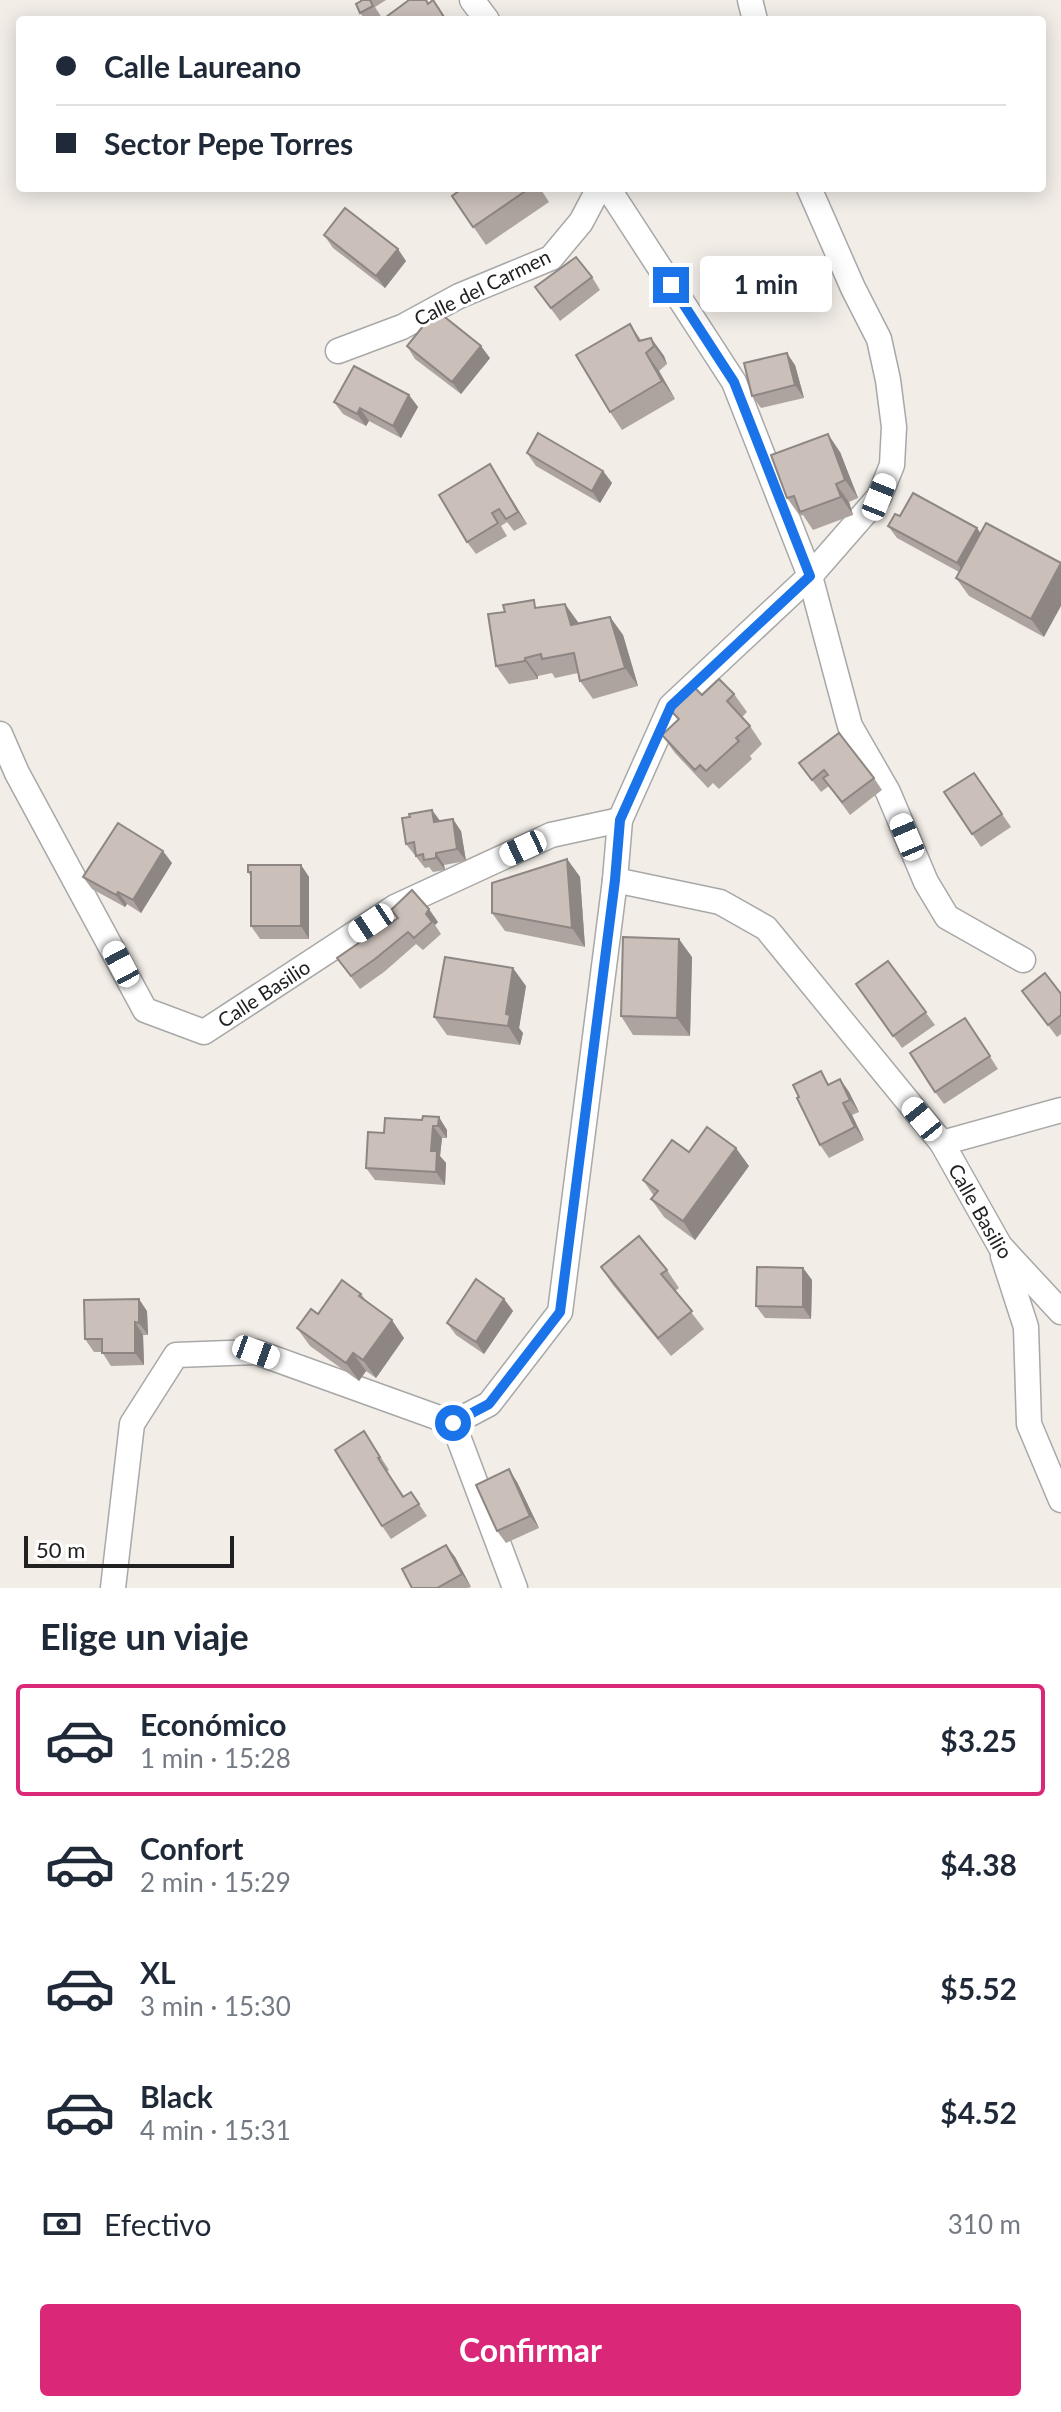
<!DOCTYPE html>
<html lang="es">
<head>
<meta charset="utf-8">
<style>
	body { margin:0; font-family:Lato,sans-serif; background:#f6f6f7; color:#1f2937; height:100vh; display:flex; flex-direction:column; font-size:30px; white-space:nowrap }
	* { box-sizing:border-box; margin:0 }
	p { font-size:26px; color:#747a83 }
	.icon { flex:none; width:44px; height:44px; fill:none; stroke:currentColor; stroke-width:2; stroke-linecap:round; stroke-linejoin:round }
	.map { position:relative; height:1588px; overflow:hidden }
	.sheet { display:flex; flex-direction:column; background:#fff; flex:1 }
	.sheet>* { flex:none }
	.guide { position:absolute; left:16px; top:16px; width:1030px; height:176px; border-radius:8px; box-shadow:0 4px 20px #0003; display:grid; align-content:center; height:176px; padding:0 40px; background:#fff }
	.scale { position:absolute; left:24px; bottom:20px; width:210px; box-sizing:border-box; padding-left:8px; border:4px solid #212121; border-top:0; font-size:22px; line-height:28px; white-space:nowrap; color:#212121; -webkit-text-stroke:6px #fff; paint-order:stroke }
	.end { position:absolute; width:36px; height:36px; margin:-18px; border:10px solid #1a73e8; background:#fff; box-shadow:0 0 0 4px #fff }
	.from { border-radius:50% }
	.bubble { position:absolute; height:56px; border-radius:8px; background:#fff; box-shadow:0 4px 20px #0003; font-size:26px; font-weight:700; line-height:56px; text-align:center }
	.car { position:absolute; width:24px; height:48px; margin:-24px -12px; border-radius:10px; box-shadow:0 0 6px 2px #0007; background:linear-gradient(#fff 24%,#345 0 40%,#fff 0 76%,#345 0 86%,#fff 0) }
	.guide b { display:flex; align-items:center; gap:28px; height:76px; font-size:30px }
	.guide b+b { border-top:2px solid #e0e1e3 }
	.guide i { width:20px; height:20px; background:#1f2937 }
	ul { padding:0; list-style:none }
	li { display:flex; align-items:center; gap:24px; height:112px; margin:0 16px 12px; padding:0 24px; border:4px solid transparent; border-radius:8px }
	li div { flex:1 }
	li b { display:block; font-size:30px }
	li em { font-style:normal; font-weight:700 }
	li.active { border-color:#db2777 }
	li>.icon { width:72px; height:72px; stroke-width:1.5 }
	h2 { padding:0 40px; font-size:36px; line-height:96px }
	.pay { display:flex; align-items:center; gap:20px; height:88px; padding:0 40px; font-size:30px }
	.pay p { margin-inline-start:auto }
	.primary-button { display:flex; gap:16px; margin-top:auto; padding:16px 40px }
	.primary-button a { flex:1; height:92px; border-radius:8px; background:#db2777; color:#fff; font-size:32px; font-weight:700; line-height:92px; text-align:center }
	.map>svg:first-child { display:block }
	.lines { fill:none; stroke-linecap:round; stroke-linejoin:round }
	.minor-casing { stroke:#a8a8a8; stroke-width:27 }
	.minor { stroke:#fff; stroke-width:24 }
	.wall { fill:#aea49f }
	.shaded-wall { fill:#8d8682 }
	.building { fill:#cabfb9; stroke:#8d8682; stroke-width:2 }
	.route { stroke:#1a73e8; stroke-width:10 }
	.labels { text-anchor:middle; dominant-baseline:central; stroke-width:6; stroke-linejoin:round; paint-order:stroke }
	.street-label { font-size:20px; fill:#212121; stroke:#fff }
</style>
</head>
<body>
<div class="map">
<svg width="1061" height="1588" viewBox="0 0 1061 1588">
	<rect width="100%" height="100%" fill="#f2ede7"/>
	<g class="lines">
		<g class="minor-casing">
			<g id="minor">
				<polyline points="472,0 487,20"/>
				<polyline points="750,0 755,20"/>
				<polyline points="608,188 734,382 810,576 850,726 888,792 926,882 947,917 1023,960"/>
				<polyline points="338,351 402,327 459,296 551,258 581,222 599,188"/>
				<path id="s1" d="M0 734 17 773 145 1010 204 1032 395 907 551 835 620 820"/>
				<path id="s2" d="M615 880 720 902 766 928 942 1143 1000 1246 1061 1312"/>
				<polyline points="942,1143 1061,1110"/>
				<polyline points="1003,1256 1026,1327 1029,1424 1061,1500"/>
				<polyline points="453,1423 489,1404 560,1312 615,880 620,820 671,706 810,576 879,497 892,465 894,427 888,380 879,339 853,288 809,188"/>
				<polyline points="453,1423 515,1588"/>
				<polyline points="113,1588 132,1424 176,1355 256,1352 453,1423"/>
			</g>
		</g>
		<use href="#minor" class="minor"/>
	</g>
	<g class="wall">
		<polygon points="361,0 386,0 375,7 382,18 378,20 366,20 360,13"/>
		<polygon points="463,188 540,188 549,202 486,245 452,196"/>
		<polygon points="324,235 406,261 385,288 333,248"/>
		<polygon points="592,277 600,290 560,321 535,287"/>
		<polygon points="630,324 641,340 651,338 664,356 667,364 659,371 675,399 622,430 610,412"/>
		<polygon points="407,346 490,358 461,394 415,359"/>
		<polygon points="795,365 804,398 761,408 752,396"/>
		<polygon points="409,395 418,407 401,438 369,421 366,426 343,414 334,402"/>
		<polygon points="840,452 858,498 849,502 853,515 813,530 803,515 800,516 787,498"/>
		<polygon points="527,453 603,471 612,483 600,503 536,466"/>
		<polygon points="490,464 527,524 514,531 507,522 501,526 507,536 476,554 467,542"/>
		<polygon points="900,516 977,528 1044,637 969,596 956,578 959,572 897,538 888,526"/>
		<polygon points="538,607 578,622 578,623 610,617 623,635 638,686 593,699 580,681 578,673 555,678 552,673 538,676 538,679 509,684 496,666"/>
		<polygon points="734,694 747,712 742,717 750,726 762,744 750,756 752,759 719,789 713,783 708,788 675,753 662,735 678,720 669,709 702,695"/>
		<polygon points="799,763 874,778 882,790 850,815 829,786 821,792"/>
		<polygon points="974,773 1011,827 981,847 944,792"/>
		<polygon points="440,821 461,831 466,861 444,865 445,870 433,872 429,867 425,868 406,844"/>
		<polygon points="567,859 580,877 585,947 505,931 492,913"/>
		<polygon points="172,863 141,913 127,904 125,907 92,889 83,877"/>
		<polygon points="301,865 309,877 309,939 260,939 251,926 251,877 248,872"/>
		<polygon points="391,910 438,922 435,925 441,934 423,950 416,944 384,972 360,989 337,958 375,934 397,919"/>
		<polygon points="692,957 690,1036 633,1035 621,1016"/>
		<polygon points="888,961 935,1025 902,1048 856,984"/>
		<polygon points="526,986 519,1028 523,1033 520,1045 447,1035 434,1017"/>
		<polygon points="1022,991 1061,994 1061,1034 1057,1037"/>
		<polygon points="973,1030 998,1069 944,1104 935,1092"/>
		<polygon points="840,1079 849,1092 859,1112 852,1115 864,1140 829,1158 820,1145 830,1084"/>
		<polygon points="422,1120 447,1130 447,1138 442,1138 440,1156 446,1163 445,1185 375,1180 366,1168 384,1133"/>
		<polygon points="749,1166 695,1240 664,1217 651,1199 654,1196 643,1180"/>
		<polygon points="601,1267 667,1270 679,1288 675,1291 704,1329 671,1356 613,1285"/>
		<polygon points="803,1268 812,1280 811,1319 765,1318 756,1306"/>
		<polygon points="361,1294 368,1303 404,1338 376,1378 366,1371 359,1381 310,1346 297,1328 318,1314"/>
		<polygon points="504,1299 513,1311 484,1354 456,1335 447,1323"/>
		<polygon points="147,1311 148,1335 143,1335 144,1365 111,1366 102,1352 94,1352 85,1339"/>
		<polygon points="364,1431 389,1470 387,1471 404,1496 411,1492 427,1516 391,1539 382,1526"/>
		<polygon points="517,1482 539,1528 506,1543 497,1531"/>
		<polygon points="446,1545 455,1557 471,1587 468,1588 412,1588"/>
	</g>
	<g class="shaded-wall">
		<polygon points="398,249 406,261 385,288 376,276"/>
		<polygon points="651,338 664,356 667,364 654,346"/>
		<polygon points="481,346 490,358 461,394 452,382"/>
		<polygon points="646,353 659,371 675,399 662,381"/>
		<polygon points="787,353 795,365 804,398 795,385"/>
		<polygon points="409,395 418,407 401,438 393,426"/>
		<polygon points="360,408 369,421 366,426 357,414"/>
		<polygon points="828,434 840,452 858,498 845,480"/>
		<polygon points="490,464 498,477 527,524 518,512"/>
		<polygon points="603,471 612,483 600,503 592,491"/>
		<polygon points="836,484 849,502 853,515 841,497"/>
		<polygon points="977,528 985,540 966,575 957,563"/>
		<polygon points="1061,564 1061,606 1044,637 1031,619"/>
		<polygon points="565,604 578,622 584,643 571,625"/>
		<polygon points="610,617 623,635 638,686 625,668"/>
		<polygon points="525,658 538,676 538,679 525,661"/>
		<polygon points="432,810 441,822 434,822"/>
		<polygon points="453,819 461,831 466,861 457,849"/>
		<polygon points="163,851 172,863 141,913 133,900"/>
		<polygon points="436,853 444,865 445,870 436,858"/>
		<polygon points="567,859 580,877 585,947 572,928"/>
		<polygon points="301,865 309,877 309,939 301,926"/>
		<polygon points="118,892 127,904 125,907 116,895"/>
		<polygon points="429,909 438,922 435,925 426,914"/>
		<polygon points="679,939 692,957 690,1036 677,1018"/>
		<polygon points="513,968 526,986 519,1028 523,1033 520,1045 508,1026 506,1014"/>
		<polygon points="840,1079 849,1092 859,1112 850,1100"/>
		<polygon points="843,1103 852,1115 864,1140 855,1127"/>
		<polygon points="439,1117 447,1130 447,1138 438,1126"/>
		<polygon points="433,1126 442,1138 440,1156 446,1163 445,1185 436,1172 431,1151"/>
		<polygon points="736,1148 749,1166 695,1240 683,1221"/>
		<polygon points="803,1268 812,1280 811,1319 803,1307"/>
		<polygon points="139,1299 147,1311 148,1335 139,1323"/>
		<polygon points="504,1299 513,1311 484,1354 476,1342"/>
		<polygon points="392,1320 404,1338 376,1378 363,1360"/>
		<polygon points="135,1322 143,1335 144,1365 135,1353"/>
		<polygon points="353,1353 366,1371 359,1381 346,1363"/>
		<polygon points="509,1469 517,1482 539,1528 530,1516"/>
		<polygon points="446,1545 455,1557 471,1587 462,1574"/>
	</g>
	<g class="building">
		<polygon points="361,0 370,0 373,6 360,13 356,4 361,1"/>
		<polygon points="409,0 426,0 428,4 433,0 446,20 382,20"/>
		<polygon points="463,188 530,188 473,227 452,196"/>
		<polygon points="345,208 398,249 376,276 324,235"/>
		<polygon points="576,257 592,277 551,308 535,287"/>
		<polygon points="436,310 481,346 452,382 407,346"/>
		<polygon points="630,324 639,341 651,338 654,346 646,353 662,381 610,412 576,355"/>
		<polygon points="787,353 795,385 752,396 744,363"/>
		<polygon points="354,366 409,395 393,426 360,408 357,414 334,402"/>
		<polygon points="538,433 603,471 592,491 527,453"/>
		<polygon points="828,434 845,480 836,484 841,497 800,512 794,496 787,498 771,455"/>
		<polygon points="490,464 518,512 506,519 499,509 492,513 498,523 467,542 439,495"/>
		<polygon points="913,493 977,528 957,563 888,526 895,514 900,516"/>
		<polygon points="986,523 1061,563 1031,619 956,578"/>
		<polygon points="534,600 535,608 565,604 571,625 610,617 625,668 580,681 574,653 542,659 541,654 525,658 525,661 496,666 488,614 505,612 503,605"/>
		<polygon points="719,679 734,694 727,701 750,726 736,738 739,741 706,771 700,765 695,770 662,735 679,719 669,709 693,686 702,695"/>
		<polygon points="839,733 874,778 842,802 823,778 828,775 824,770 812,780 799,763"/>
		<polygon points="974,773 1002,814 972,834 944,792"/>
		<polygon points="432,810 434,822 453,819 457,849 436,853 436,858 424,860 423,854 416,856 414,842 406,844 402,818 410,817 409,814"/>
		<polygon points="118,823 163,851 133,900 118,892 116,895 83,877"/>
		<polygon points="567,859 572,928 492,913 492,883"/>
		<polygon points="248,865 301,865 301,926 251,926 251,872 248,872"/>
		<polygon points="412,890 429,909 426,914 432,922 414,938 408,932 375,959 351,976 337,958 363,940 360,937 371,930 375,934 398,918 391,910"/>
		<polygon points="623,937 679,939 677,1018 621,1016"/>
		<polygon points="445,957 513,968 506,1014 510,1015 508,1026 434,1017"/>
		<polygon points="888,961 926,1012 893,1036 856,984"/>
		<polygon points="1045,973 1061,994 1061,1015 1048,1025 1022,991"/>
		<polygon points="965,1018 990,1056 935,1092 910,1053"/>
		<polygon points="821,1071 828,1085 840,1079 850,1100 843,1103 855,1127 820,1145 797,1098 799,1097 793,1085"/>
		<polygon points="423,1116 439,1117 438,1126 433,1126 431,1151 437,1151 436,1172 366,1168 368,1132 384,1133 385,1118 422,1120"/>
		<polygon points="707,1127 736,1148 683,1221 651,1199 658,1191 643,1180 672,1140 689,1152"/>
		<polygon points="639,1236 667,1270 661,1274 692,1311 658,1338 601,1267"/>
		<polygon points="757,1267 803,1268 803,1307 756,1306"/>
		<polygon points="476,1279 504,1299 476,1342 447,1323"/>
		<polygon points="342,1280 361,1294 359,1296 392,1320 363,1360 353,1353 346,1363 297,1328 311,1309 318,1314"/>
		<polygon points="139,1299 139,1323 135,1322 135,1353 102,1353 102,1339 85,1339 84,1300"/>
		<polygon points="364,1431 380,1457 378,1458 403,1497 411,1492 419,1504 382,1526 335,1450"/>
		<polygon points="509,1469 530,1516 497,1531 476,1485"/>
		<polygon points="446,1545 462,1574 437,1588 412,1588 402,1569"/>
	</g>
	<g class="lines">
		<polyline class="route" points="453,1423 489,1404 560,1312 615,880 620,820 671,706 810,576 734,382 671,285"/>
	</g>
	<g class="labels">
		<g class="street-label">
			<text transform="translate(482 287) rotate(-26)">Calle del Carmen</text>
			<text stroke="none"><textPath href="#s1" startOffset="446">Calle Basilio</textPath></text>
			<text stroke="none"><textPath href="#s2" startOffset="516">Calle Basilio</textPath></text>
		</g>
	</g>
</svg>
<div class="scale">50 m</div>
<i class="end from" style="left:453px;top:1423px"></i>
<i class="end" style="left:671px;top:285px"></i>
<div class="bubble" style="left:700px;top:256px;width:132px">1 min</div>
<i class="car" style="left:879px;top:497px;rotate:22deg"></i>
<i class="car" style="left:907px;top:837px;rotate:337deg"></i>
<i class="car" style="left:523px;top:848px;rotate:245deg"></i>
<i class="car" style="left:371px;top:923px;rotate:236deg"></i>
<i class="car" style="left:121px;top:964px;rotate:332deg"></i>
<i class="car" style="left:922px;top:1119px;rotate:321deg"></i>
<i class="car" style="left:256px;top:1352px;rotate:110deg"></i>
<div class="guide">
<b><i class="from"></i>Calle Laureano</b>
<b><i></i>Sector Pepe Torres</b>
</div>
</div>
<section class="sheet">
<h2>Elige un viaje</h2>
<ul>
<li class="active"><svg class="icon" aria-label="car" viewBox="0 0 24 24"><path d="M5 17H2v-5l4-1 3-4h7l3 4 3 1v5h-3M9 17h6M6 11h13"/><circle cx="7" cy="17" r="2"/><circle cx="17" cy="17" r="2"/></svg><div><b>Económico</b><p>1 min · 15:28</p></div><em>$3.25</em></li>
<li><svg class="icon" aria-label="car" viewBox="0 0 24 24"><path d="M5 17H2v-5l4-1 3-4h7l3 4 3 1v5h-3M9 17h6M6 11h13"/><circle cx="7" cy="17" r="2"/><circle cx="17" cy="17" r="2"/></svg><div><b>Confort</b><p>2 min · 15:29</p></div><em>$4.38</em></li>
<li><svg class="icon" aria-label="car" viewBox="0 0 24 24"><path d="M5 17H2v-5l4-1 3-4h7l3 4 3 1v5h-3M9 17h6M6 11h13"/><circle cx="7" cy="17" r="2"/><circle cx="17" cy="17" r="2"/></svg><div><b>XL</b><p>3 min · 15:30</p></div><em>$5.52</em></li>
<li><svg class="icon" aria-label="car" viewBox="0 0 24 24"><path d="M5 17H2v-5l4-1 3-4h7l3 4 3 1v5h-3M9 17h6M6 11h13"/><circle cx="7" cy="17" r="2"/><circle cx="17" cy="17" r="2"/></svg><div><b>Black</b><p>4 min · 15:31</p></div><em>$4.52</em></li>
</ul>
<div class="pay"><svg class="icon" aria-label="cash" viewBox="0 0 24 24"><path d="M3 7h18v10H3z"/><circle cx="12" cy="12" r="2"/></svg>Efectivo<p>310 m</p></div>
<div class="primary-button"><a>Confirmar</a></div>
</section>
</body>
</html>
